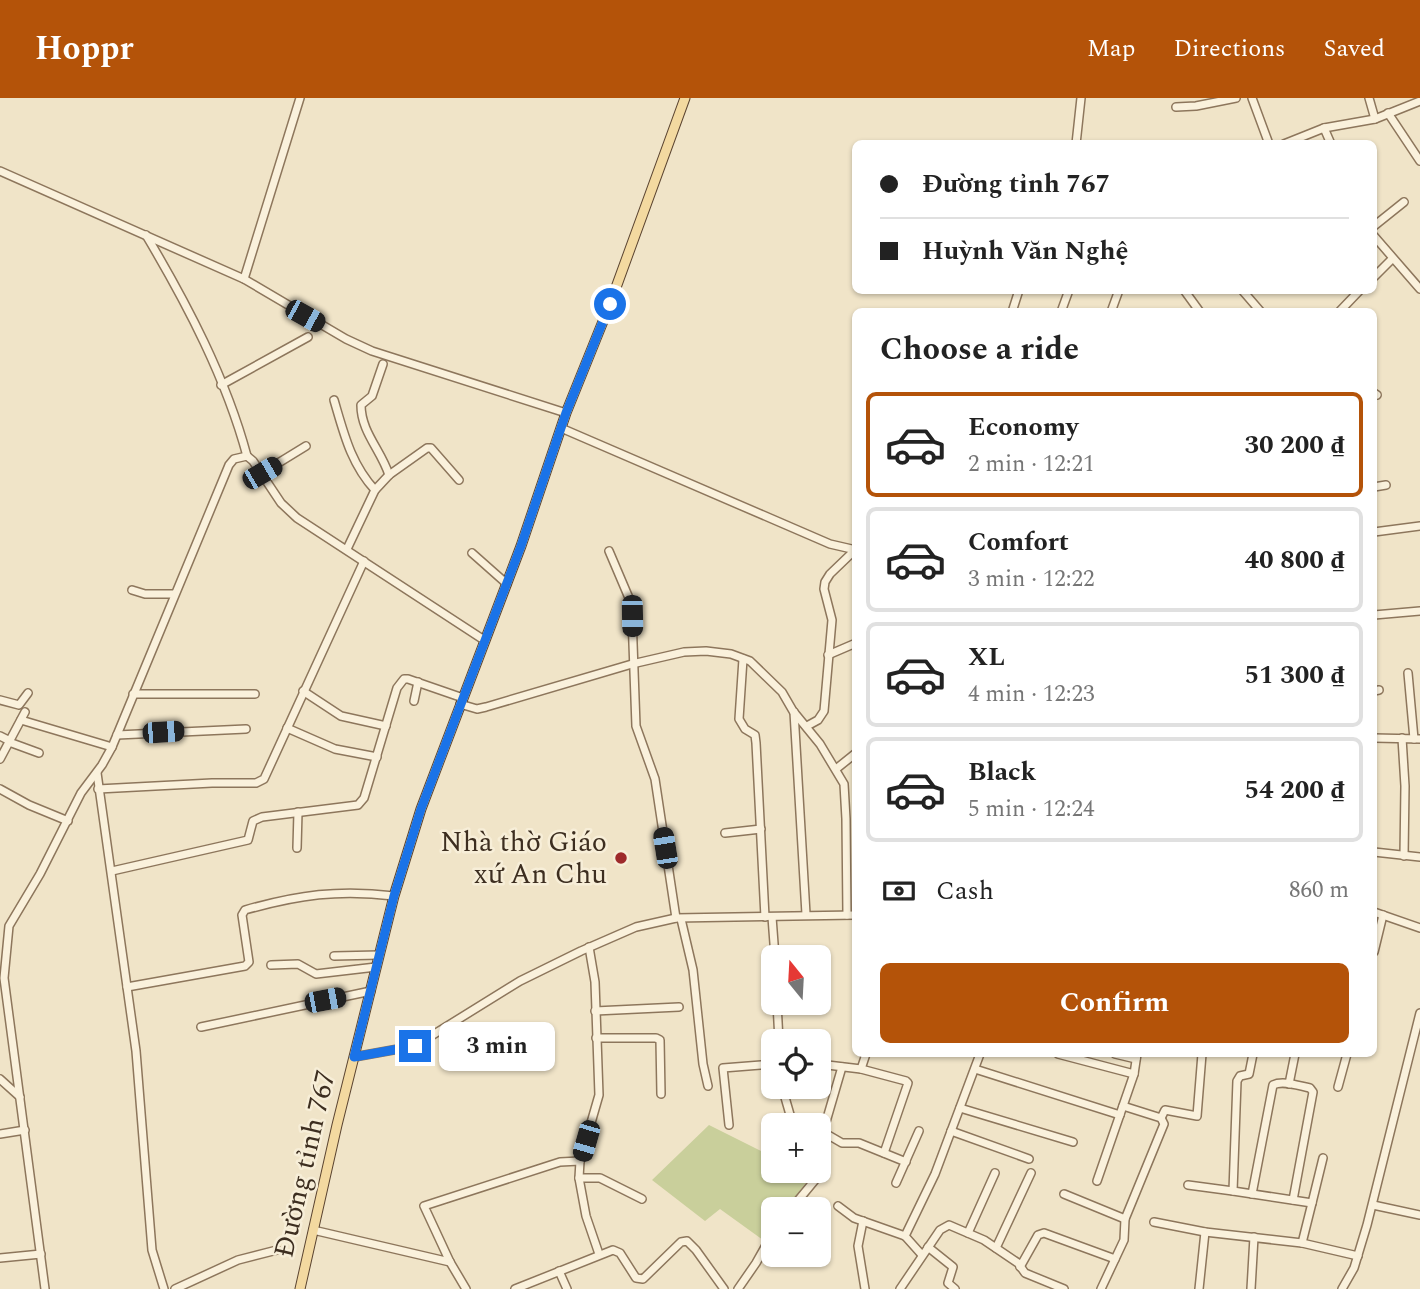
<!DOCTYPE html>
<html lang="en">
<head>
<meta charset="utf-8">
<style>
	body { margin:0; font-family:Spectral,serif; background:#f6f6f6; color:#222; height:100vh; display:flex; flex-direction:column; font-size:26px; white-space:nowrap }
	* { box-sizing:border-box; margin:0 }
	p { font-size:23px; color:#767676 }
	.icon { flex:none; width:38px; height:38px; fill:none; stroke:currentColor; stroke-width:2; stroke-linecap:round; stroke-linejoin:round }
	.map { position:relative; flex:1; overflow:hidden }
	.panel { position:absolute; left:852px; top:210px; width:525px; height:749px; display:flex; flex-direction:column; background:#fff; border-radius:10px; box-shadow:0 2px 5px #0004 }
	.panel>* { flex:none }
	.guide { position:absolute; left:852px; top:42px; width:525px; height:154px; border-radius:10px; box-shadow:0 2px 5px #0004; display:grid; align-content:center; height:154px; padding:0 28px; background:#fff }
	.needle { width:46px; rotate:342deg }
	.fabs { position:absolute; left:761px; top:847px; display:grid; gap:14px }
	.fabs a { display:grid; place-items:center; width:70px; height:70px; border-radius:10px; background:#fff; box-shadow:0 2px 5px #0004; font-size:35px }
	.end { position:absolute; width:32px; height:32px; margin:-16px; border:9px solid #1a73e8; background:#fff; box-shadow:0 0 0 4px #fff }
	.from { border-radius:50% }
	.bubble { position:absolute; height:49px; border-radius:10px; background:#fff; box-shadow:0 2px 5px #0004; font-size:23px; font-weight:700; line-height:49px; text-align:center }
	.car { position:absolute; width:21px; height:42px; margin:-21px -10px; border-radius:9px; box-shadow:0 0 5px 2px #0007; background:linear-gradient(#222 24%,#8ab4d8 0 40%,#222 0 76%,#8ab4d8 0 86%,#222 0) }
	.guide b { display:flex; align-items:center; gap:24px; height:66px; font-size:26px }
	.guide b+b { border-top:2px solid #e0e0e0 }
	.guide i { width:18px; height:18px; background:#222 }
	ul { padding:0; list-style:none }
	li { display:flex; align-items:center; gap:21px; height:105px; margin:0 14px 10px; padding:0 14px; border:4px solid #e0e0e0; border-radius:10px }
	li div { flex:1 }
	li b { display:block; font-size:26px }
	li em { font-style:normal; font-weight:700 }
	li.on { border-color:#b45309 }
	li>.icon { width:63px; height:63px; stroke-width:1.5 }
	h2 { padding:0 28px; font-size:32px; line-height:84px }
	.pay { display:flex; align-items:center; gap:18px; height:77px; padding:0 28px; font-size:26px }
	.pay p { margin-inline-start:auto }
	.button { display:flex; gap:14px; margin-top:auto; padding:14px 28px }
	.button a { flex:1; height:80px; border-radius:10px; background:#b45309; color:#fff; font-size:28px; font-weight:700; line-height:80px; text-align:center }
	header { display:flex; align-items:center; gap:42px; box-sizing:border-box; height:98px; padding:0 35px; background:#b45309; color:#fff }
	header strong { font-size:33px }
	nav { display:flex; gap:38px; margin-inline-start:auto; font-size:24px }
	.map>svg:first-child { display:block }
	.green { fill:#c9cf9b }
	.lines { fill:none; stroke-linecap:round; stroke-linejoin:round }
	.minor-casing { stroke:#8d765c; stroke-width:10 }
	.major-casing { stroke:#5b4430; stroke-width:11 }
	.minor { stroke:#faf1dc; stroke-width:7 }
	.major { stroke:#f3d9a0; stroke-width:9 }
	.route { stroke:#1a73e8; stroke-width:9 }
	.poi-dot { fill:#9e2a2b; stroke:#f7eed8; stroke-width:2.5 }
	.labels { text-anchor:middle; dominant-baseline:central; stroke-width:5; stroke-linejoin:round; paint-order:stroke }
	.poi-label { font-size:28px; fill:#3d2e20; stroke:#f7eed8; text-anchor:end }
	.street-label { font-size:28px; fill:#3d2e20; stroke:#f7eed8 }
</style>
</head>
<body>
<header>
<strong>Hoppr</strong>
<nav><a>Map</a><a>Directions</a><a>Saved</a></nav>
</header>
<div class="map">
<svg width="1420" height="1191" viewBox="0 0 1420 1191">
	<rect width="100%" height="100%" fill="#f0e4c8"/>
	<polygon class="green" points="709,1027 773,1059 774,1073 801,1073 811,1078 786,1111 774,1111 773,1128 763,1142 720,1111 705,1123 652,1082"/>
	<g class="lines">
		<g class="minor-casing">
			<g id="minor">
				<polyline points="1252,0 1269,46"/>
				<polyline points="1369,0 1375,21"/>
				<polyline points="1176,9 1196,8 1236,0"/>
				<polyline points="1388,15 1420,63"/>
				<polyline points="1324,30 1331,46"/>
				<polyline points="1076,46 1081,0"/>
				<polyline points="1284,46 1324,30 1375,21 1420,3"/>
				<polyline points="0,73 244,181 346,241 372,253 566,315"/>
				<polyline points="1374,128 1404,104"/>
				<path d="M146 137C187 206 226 280 247 358"/>
				<polyline points="1374,138 1420,191"/>
				<polyline points="1374,179 1392,161"/>
				<polyline points="244,181 300,0"/>
				<polyline points="1184,192 1200,214"/>
				<polyline points="1242,192 1261,214"/>
				<polyline points="1012,214 1019,192"/>
				<polyline points="1061,214 1069,192"/>
				<polyline points="1111,214 1119,192"/>
				<polyline points="1339,214 1360,192"/>
				<path d="M383 266 372 298 361 307C361 334 381 352 389 377"/>
				<polyline points="221,287 308,239"/>
				<polyline points="1374,295 1377,297"/>
				<path d="M334 302C344 336 351 366 375 392"/>
				<polyline points="561,330 830,446 856,452"/>
				<polyline points="262,375 306,348"/>
				<polyline points="1374,389 1386,387"/>
				<polyline points="1374,434 1420,428"/>
				<polyline points="347,451 375,392 389,377 427,350 431,350 459,382"/>
				<polyline points="609,453 629,500 632,518 636,628 655,681 676,820"/>
				<polyline points="472,455 507,486"/>
				<polyline points="132,492 145,496 174,496"/>
				<polyline points="1374,517 1420,513"/>
				<polyline points="828,557 856,545"/>
				<polyline points="743,561 739,621 745,631 755,637 756,645 765,819"/>
				<polyline points="1408,575 1414,641"/>
				<polyline points="303,593 341,618 386,628"/>
				<polyline points="1374,593 1379,592"/>
				<polyline points="133,596 255,596"/>
				<polyline points="0,602 19,607 28,595"/>
				<polyline points="414,603 418,584"/>
				<polyline points="460,606 477,611 486,609 632,566 684,554 706,553 731,556 750,563 782,594 793,613 820,646 844,686 846,721 847,817"/>
				<polyline points="794,614 806,816"/>
				<polyline points="21,622 112,649"/>
				<polyline points="807,628 818,622 824,613 832,522 824,491 825,484 830,476 855,452"/>
				<polyline points="287,630 335,651 377,659"/>
				<polyline points="117,637 246,631"/>
				<polyline points="0,638 10,643"/>
				<polyline points="1374,640 1420,641"/>
				<polyline points="1402,640 1405,688 1404,758"/>
				<polyline points="9,644 39,655"/>
				<polyline points="0,661 25,614"/>
				<polyline points="836,671 856,655"/>
				<polyline points="97,675 136,953 152,1152 164,1191"/>
				<polyline points="0,691 29,707 68,723"/>
				<polyline points="98,691 212,685 256,685 264,681 364,463"/>
				<polyline points="725,735 761,731"/>
				<polyline points="297,750 298,714"/>
				<polyline points="1374,754 1420,759"/>
				<polyline points="112,773 248,742 253,723 262,719 358,707 364,700 397,590 404,581 408,581 463,600"/>
				<polyline points="1374,814 1420,830"/>
				<polyline points="772,819 775,859"/>
				<polyline points="681,821 693,872 703,966 708,988"/>
				<polyline points="589,849 595,884 599,997 580,1063 579,1080 586,1118 599,1156"/>
				<polyline points="1374,854 1383,817"/>
				<polyline points="334,858 379,857"/>
				<polyline points="271,867 298,866 316,876 376,869"/>
				<path d="M127 889 245 868 249 864 242 817 245 812C298 797 339 791 394 798"/>
				<polyline points="777,905 779,943"/>
				<polyline points="595,913 679,909"/>
				<polyline points="201,929 371,893"/>
				<polyline points="596,940 656,940 660,942 661,996"/>
				<polyline points="1058,956 1134,976"/>
				<polyline points="1115,956 1136,961"/>
				<polyline points="1253,956 1249,976 1240,978 1237,983 1233,1093 1312,1105 1323,1060"/>
				<polyline points="354,959 415,948 520,883 581,853 636,829 676,820 856,817"/>
				<polyline points="819,966 861,971 906,983 908,985 884,1055"/>
				<polyline points="861,971 866,956"/>
				<polyline points="975,971 1120,1017"/>
				<polyline points="0,981 20,999"/>
				<polyline points="1289,986 1295,956"/>
				<polyline points="782,989 793,1027"/>
				<polyline points="1338,989 1347,956"/>
				<polyline points="960,1010 1073,1044"/>
				<polyline points="1161,1020 1165,1012 1197,1018 1202,956"/>
				<polyline points="729,1027 723,970 774,966"/>
				<polyline points="951,1033 1029,1061"/>
				<polyline points="823,1034 842,1045 859,1045 906,1064"/>
				<polyline points="0,1036 25,1032"/>
				<polyline points="819,1065 823,1034 842,969"/>
				<polyline points="579,1080 600,1080 642,1101"/>
				<polyline points="1097,1083 1134,976 1137,956"/>
				<polyline points="896,1085 919,1033"/>
				<polyline points="1188,1087 1233,1093"/>
				<polyline points="1064,1096 1125,1121"/>
				<path d="M1252 1096 1273 987C1283 982 1299 988 1310 990L1313 994 1293 1102"/>
				<polyline points="1373,1107 1420,1117"/>
				<polyline points="838,1108 854,1120 905,1138 922,1157"/>
				<polyline points="791,1111 815,1082 818,1073"/>
				<polyline points="863,1123 858,1148 865,1191"/>
				<polyline points="1154,1124 1205,1134 1302,1145 1358,1158"/>
				<polyline points="313,1132 450,1164"/>
				<polyline points="968,1135 995,1075"/>
				<polyline points="905,1138 935,1076 980,956"/>
				<polyline points="1302,1145 1312,1105"/>
				<polyline points="928,1149 953,1169 948,1185 955,1191"/>
				<polyline points="996,1150 1031,1075"/>
				<polyline points="0,1160 41,1156"/>
				<polyline points="1020,1169 1038,1137 1044,1135 1115,1161"/>
				<polyline points="559,1173 567,1191"/>
				<polyline points="45,1191 4,880 9,828 40,776 81,695 102,667 112,649 229,367 234,361 247,358 253,363 281,405 297,420 484,542"/>
				<polyline points="175,1191 238,1162 277,1152"/>
				<polyline points="466,1191 450,1164 424,1108 560,1064 580,1063"/>
				<polyline points="515,1191 613,1152 620,1155 636,1180 643,1181 681,1144 687,1143 696,1152 724,1191"/>
				<polyline points="738,1191 756,1165 774,1133"/>
				<polyline points="900,1191 940,1132 949,1127 984,1142 1018,1165 1025,1175 1064,1191"/>
				<polyline points="1101,1191 1124,1142 1125,1121 1164,1026 1161,1020 1123,1008"/>
				<polyline points="1199,1191 1205,1134"/>
				<polyline points="1251,1191 1254,1139"/>
				<polyline points="1342,1191 1354,1170 1367,1127 1420,915"/>
			</g>
		</g>
		<g class="major-casing">
			<polyline id="major" points="300,1191 337,1027 394,798 421,711 521,448 566,315 610,206 685,0"/>
		</g>
		<use href="#minor" class="minor"/>
		<use href="#major" class="major"/>
	</g>
	<g class="lines">
		<polyline class="route" points="415,948 354,959 394,798 421,711 521,448 566,315 610,206"/>
	</g>
	<circle class="poi-dot" cx="621" cy="760" r="7"/>
	<g class="labels">
		<g class="poi-label">
			<text x="607" y="744">Nhà thờ Giáo<tspan x="607" dy="32">xứ An Chu</tspan></text>
		</g>
		<g class="street-label">
			<text transform="translate(305 1066) rotate(-77)">Đường tỉnh 767</text>
		</g>
	</g>
</svg>
<div class="fabs">
<a><svg class="needle" viewBox="-14 -14 28 28"><path d="M0-13l5 13h-10z" fill="#e53935"/><path d="M0 13l5-13h-10z" fill="#767676"/></svg></a>
<a><svg class="icon" aria-label="locate" viewBox="0 0 24 24"><circle cx="12" cy="12" r="6"/><path d="M12 2v4M12 18v4M2 12h4M18 12h4"/></svg></a>
<a>+</a>
<a>−</a>
</div>
<i class="end from" style="left:610px;top:206px"></i>
<i class="end" style="left:415px;top:948px"></i>
<div class="bubble" style="left:439px;top:924px;width:116px">3 min</div>
<i class="car" style="left:305px;top:218px;rotate:119deg"></i>
<i class="car" style="left:262px;top:375px;rotate:60deg"></i>
<i class="car" style="left:632px;top:518px;rotate:179deg"></i>
<i class="car" style="left:163px;top:634px;rotate:86deg"></i>
<i class="car" style="left:665px;top:750px;rotate:351deg"></i>
<i class="car" style="left:325px;top:902px;rotate:79deg"></i>
<i class="car" style="left:586px;top:1043px;rotate:196deg"></i>
<div class="guide">
<b><i class="from"></i>Đường tỉnh 767</b>
<b><i></i>Huỳnh Văn Nghệ</b>
</div>
<section class="panel">
<h2>Choose a ride</h2>
<ul>
<li class="on"><svg class="icon" aria-label="car" viewBox="0 0 24 24"><path d="M5 17H2v-5l4-1 3-4h7l3 4 3 1v5h-3M9 17h6M6 11h13"/><circle cx="7" cy="17" r="2"/><circle cx="17" cy="17" r="2"/></svg><div><b>Economy</b><p>2 min · 12:21</p></div><em>30 200 ₫</em></li>
<li><svg class="icon" aria-label="car" viewBox="0 0 24 24"><path d="M5 17H2v-5l4-1 3-4h7l3 4 3 1v5h-3M9 17h6M6 11h13"/><circle cx="7" cy="17" r="2"/><circle cx="17" cy="17" r="2"/></svg><div><b>Comfort</b><p>3 min · 12:22</p></div><em>40 800 ₫</em></li>
<li><svg class="icon" aria-label="car" viewBox="0 0 24 24"><path d="M5 17H2v-5l4-1 3-4h7l3 4 3 1v5h-3M9 17h6M6 11h13"/><circle cx="7" cy="17" r="2"/><circle cx="17" cy="17" r="2"/></svg><div><b>XL</b><p>4 min · 12:23</p></div><em>51 300 ₫</em></li>
<li><svg class="icon" aria-label="car" viewBox="0 0 24 24"><path d="M5 17H2v-5l4-1 3-4h7l3 4 3 1v5h-3M9 17h6M6 11h13"/><circle cx="7" cy="17" r="2"/><circle cx="17" cy="17" r="2"/></svg><div><b>Black</b><p>5 min · 12:24</p></div><em>54 200 ₫</em></li>
</ul>
<div class="pay"><svg class="icon" aria-label="cash" viewBox="0 0 24 24"><path d="M3 7h18v10H3z"/><circle cx="12" cy="12" r="2"/></svg>Cash<p>860 m</p></div>
<div class="button"><a>Confirm</a></div>
</section>
</div>
</body>
</html>
